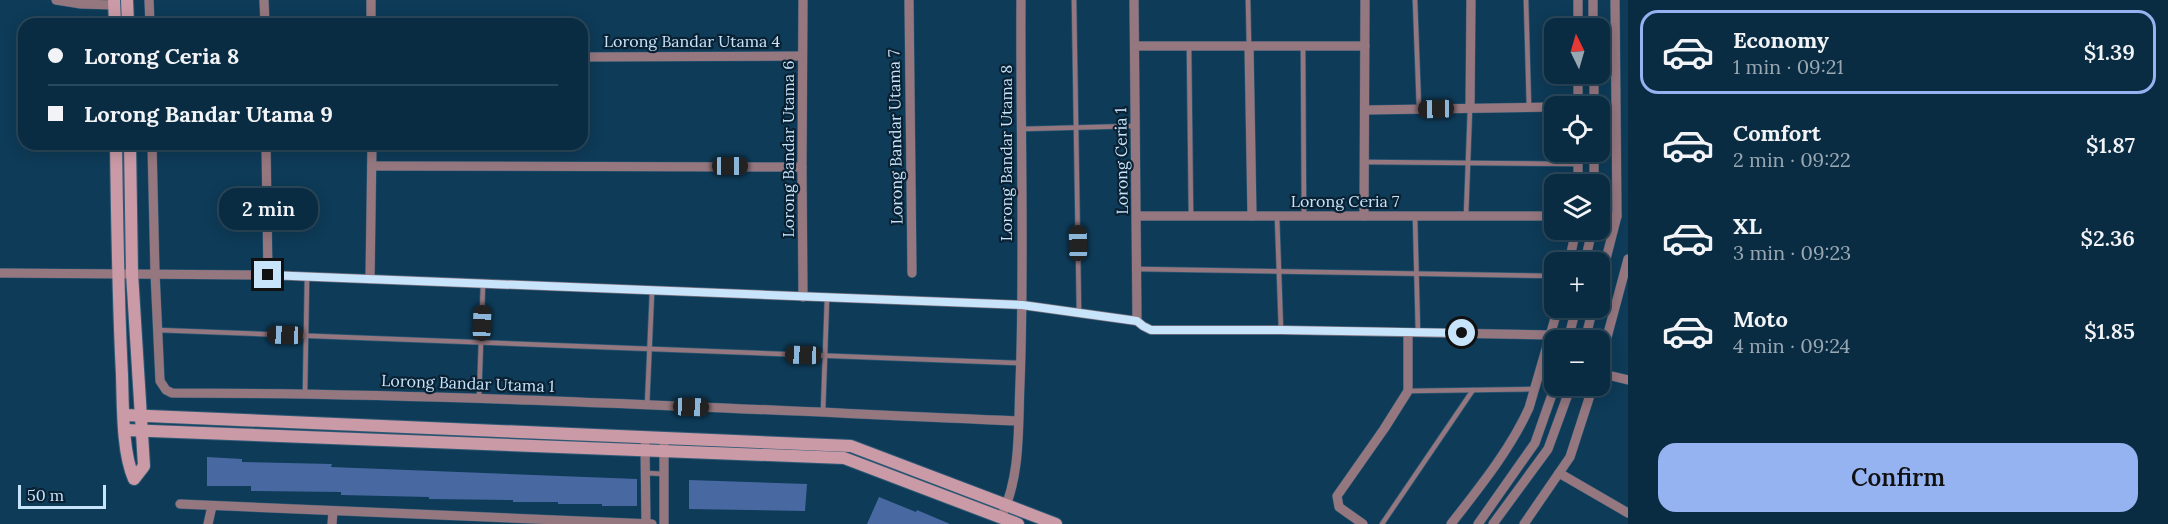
<!DOCTYPE html>
<html lang="en">
<head>
<meta charset="utf-8">
<style>
	body { margin:0; font-family:Lora,serif; background:#133449; color:#f1f3f6; height:100vh; display:flex; flex-direction:column; font-size:22px; white-space:nowrap }
	* { box-sizing:border-box; margin:0 }
	p { font-size:20px; color:#99a7b2 }
	.icon { flex:none; width:33px; height:33px; fill:none; stroke:currentColor; stroke-width:2; stroke-linecap:round; stroke-linejoin:round }
	.map { position:relative; flex:1; overflow:hidden }
	.drawer { display:flex; flex-direction:column; background:#0a2c42; width:540px }
	.drawer>* { flex:none }
	.guide { position:absolute; left:18px; top:18px; width:570px; height:132px; border-radius:18px; box-shadow:0 3px 15px #0003,0 0 0 2px #2a485b; display:grid; align-content:center; height:132px; padding:0 30px; background:#0a2c42 }
	.needle { width:39px; rotate:355deg }
	.buttons { position:absolute; left:1544px; top:18px; display:grid; gap:12px }
	.buttons a { display:grid; place-items:center; width:66px; height:66px; border-radius:12px; background:#0a2c42; box-shadow:0 3px 15px #0003,0 0 0 2px #2a485b; font-size:30px }
	.scale { position:absolute; left:18px; bottom:15px; width:88px; box-sizing:border-box; padding-left:6px; border:3px solid #c8e4fb; border-top:0; font-size:16px; line-height:21px; white-space:nowrap; color:#c8e4fb; -webkit-text-stroke:4px #092132; paint-order:stroke }
	.end { position:absolute; width:27px; height:27px; margin:-14px; border:8px solid #c8e4fb; background:#111; box-shadow:0 0 0 3px #111 }
	.from { border-radius:50% }
	.bubble { position:absolute; height:42px; border-radius:18px; background:#0a2c42; box-shadow:0 3px 15px #0003,0 0 0 2px #2a485b; font-size:20px; font-weight:600; line-height:42px; text-align:center }
	.car { position:absolute; width:18px; height:36px; margin:-18px -9px; border-radius:8px; box-shadow:0 0 4px 2px #0007; background:linear-gradient(#222 24%,#8ab4d8 0 40%,#222 0 76%,#8ab4d8 0 86%,#222 0) }
	.guide b { display:flex; align-items:center; gap:21px; height:57px; font-size:22px }
	.guide b+b { border-top:2px solid #2a485b }
	.guide i { width:15px; height:15px; background:#f1f3f6 }
	ul { padding:10px 0 0; list-style:none }
	li { display:flex; align-items:center; gap:18px; height:84px; margin:0 12px 9px; padding:0 18px; border:3px solid transparent; border-radius:18px }
	li div { flex:1 }
	li b { display:block; font-size:22px }
	li em { font-style:normal; font-weight:600 }
	li.current { border-color:#95b2f1 }
	li>.icon { width:54px; height:54px; stroke-width:1.5 }
	.cta { display:flex; gap:12px; margin-top:auto; padding:12px 30px }
	.cta a { flex:1; height:69px; border-radius:18px; background:#95b2f1; color:#111; font-size:24px; font-weight:600; line-height:69px; text-align:center }
	main { display:flex; flex:1; min-height:0 }
	.map>svg:first-child { display:block }
	.building { fill:#4868a1 }
	.lines { fill:none; stroke-linecap:round; stroke-linejoin:round }
	.lane-casing { stroke:#2f5975; stroke-width:6 }
	.street-casing { stroke:#2f5975; stroke-width:10 }
	.secondary-casing { stroke:#2f5975; stroke-width:14 }
	.lane { stroke:#95777f; stroke-width:4.5 }
	.street { stroke:#95777f; stroke-width:9 }
	.secondary { stroke:#ca9aa6; stroke-width:12 }
	.route { stroke:#c8e4fb; stroke-width:8 }
	.labels { text-anchor:middle; dominant-baseline:central; stroke-width:4.5; stroke-linejoin:round; paint-order:stroke }
	.street-label { font-size:16px; fill:#c8e4fb; stroke:#092132 }
</style>
</head>
<body>
<main>
<div class="map">
<svg width="1628" height="524" viewBox="0 0 1628 524">
	<rect width="100%" height="100%" fill="#0e3b58"/>
	<g class="building">
		<polygon points="207,457 242,459 242,462 332,464 331,467 637,479 637,506 602,506 602,504 558,504 558,502 513,502 513,500 429,499 429,497 341,495 341,492 251,491 251,486 207,486"/>
		<polygon points="689,480 807,484 805,511 689,509"/>
		<polygon points="879,497 916,512 917,510 950,524 867,524"/>
	</g>
	<g class="lines">
		<g class="lane-casing">
			<g id="lane">
				<polyline points="1074,0 1079,312"/>
				<polyline points="1248,0 1249,45"/>
				<polyline points="1415,0 1419,108"/>
				<polyline points="1526,0 1529,107"/>
				<polyline points="1189,46 1191,216"/>
				<polyline points="1303,46 1304,216"/>
				<polyline points="1022,129 1134,126"/>
				<polyline points="1365,162 1578,164"/>
				<polyline points="1277,216 1281,330"/>
				<polyline points="1415,216 1418,333"/>
				<polyline points="1466,216 1470,108"/>
				<polyline points="1137,269 1554,276"/>
				<polyline points="157,330 1020,363"/>
				<polyline points="1408,391 1535,389"/>
				<polyline points="305,393 307,277"/>
				<polyline points="479,398 483,284"/>
				<polyline points="647,406 652,292"/>
				<polyline points="823,412 827,298"/>
				<polyline points="646,473 664,474"/>
				<polyline points="1382,524 1473,390"/>
			</g>
		</g>
		<g class="street-casing">
			<g id="street">
				<polyline points="56,0 81,4 114,5"/>
				<polyline points="149,0 150,24"/>
				<polyline points="264,0 265,24"/>
				<polyline points="371,0 371,24"/>
				<polyline points="803,0 802,167 803,297"/>
				<polyline points="909,0 912,273"/>
				<polyline points="1134,0 1137,321"/>
				<polyline points="1578,0 1578,28"/>
				<polyline points="1593,0 1593,28"/>
				<polyline points="1135,46 1365,46"/>
				<polyline points="1249,46 1252,216"/>
				<polyline points="582,57 802,56"/>
				<polyline points="1578,74 1578,106"/>
				<polyline points="1594,74 1594,106"/>
				<polyline points="1470,108 1471,0"/>
				<polyline points="1365,110 1554,107"/>
				<path d="M152 144 155 273 160 381 166 390 172 393C454 393 736 409 1018 421"/>
				<polyline points="266,144 268,275"/>
				<polyline points="1578,152 1578,184"/>
				<polyline points="1594,152 1594,184"/>
				<polyline points="372,166 802,167"/>
				<polyline points="1137,216 1554,216"/>
				<polyline points="1364,216 1365,0"/>
				<polyline points="1599,216 1617,216"/>
				<polyline points="1569,262 1576,230"/>
				<polyline points="1585,262 1592,230"/>
				<polyline points="0,273 268,275 1022,305 1137,321"/>
				<polyline points="370,279 372,144"/>
				<polyline points="1599,286 1617,216 1615,0"/>
				<polyline points="1137,321 1143,326 1151,330 1281,330 1551,335"/>
				<polyline points="1568,340 1576,308"/>
				<polyline points="1585,340 1593,308"/>
				<polyline points="1599,367 1628,259"/>
				<polyline points="1599,373 1628,380"/>
				<polyline points="664,438 664,524"/>
				<polyline points="645,445 646,524"/>
				<polyline points="1559,473 1628,513"/>
				<polyline points="180,504 652,524"/>
				<path d="M1001 517C1021 477 1018 428 1020 383 1025 256 1020 128 1021 0"/>
				<polyline points="208,524 212,506"/>
				<polyline points="332,524 333,511"/>
				<polyline points="1363,524 1339,507 1337,496 1384,429 1408,391 1408,333"/>
				<path d="M1451 524C1479 488 1510 450 1529 408L1558 308"/>
				<polyline points="1478,524 1535,443 1555,386"/>
				<polyline points="1493,524 1548,449 1571,386"/>
				<polyline points="1524,524 1570,457 1593,386"/>
			</g>
		</g>
		<g class="secondary-casing">
			<g id="secondary">
				<polyline points="114,0 115,24"/>
				<polyline points="127,0 128,24"/>
				<path d="M116 144C117 221 118 298 122 375 123 405 122 452 134 479L144 466 132 273 130 144"/>
				<polyline points="124,415 851,446 1056,524"/>
				<polyline points="125,430 844,458 1018,524"/>
			</g>
		</g>
		<use href="#lane" class="lane"/>
		<use href="#street" class="street"/>
		<use href="#secondary" class="secondary"/>
	</g>
	<g class="lines">
		<polyline class="route" points="268,275 1022,305 1137,321 1143,326 1151,330 1281,330 1462,333"/>
	</g>
	<g class="labels">
		<g class="street-label">
			<text x="692" y="41">Lorong Bandar Utama 4</text>
			<text transform="translate(895 137) rotate(-91)">Lorong Bandar Utama 7</text>
			<text transform="translate(788 149) rotate(-90)">Lorong Bandar Utama 6</text>
			<text transform="translate(1006 153) rotate(-90)">Lorong Bandar Utama 8</text>
			<text transform="translate(1121 161) rotate(-91)">Lorong Ceria 1</text>
			<text x="1345" y="201">Lorong Ceria 7</text>
			<text transform="translate(468 383) rotate(2)">Lorong Bandar Utama 1</text>
		</g>
	</g>
</svg>
<div class="buttons">
<a><svg class="needle" viewBox="-14 -14 28 28"><path d="M0-13l5 13h-10z" fill="#e53935"/><path d="M0 13l5-13h-10z" fill="#99a7b2"/></svg></a>
<a><svg class="icon" aria-label="locate" viewBox="0 0 24 24"><circle cx="12" cy="12" r="6"/><path d="M12 2v4M12 18v4M2 12h4M18 12h4"/></svg></a>
<a><svg class="icon" aria-label="layers" viewBox="0 0 24 24"><path d="M12 4l9 5-9 5-9-5zM3 14l9 5 9-5"/></svg></a>
<a>+</a>
<a>−</a>
</div>
<div class="scale">50 m</div>
<i class="end from" style="left:1462px;top:333px"></i>
<i class="end" style="left:268px;top:275px"></i>
<div class="bubble" style="left:219px;top:188px;width:99px">2 min</div>
<i class="car" style="left:1436px;top:109px;rotate:269deg"></i>
<i class="car" style="left:730px;top:166px;rotate:90deg"></i>
<i class="car" style="left:1078px;top:243px;rotate:359deg"></i>
<i class="car" style="left:482px;top:323px;rotate:2deg"></i>
<i class="car" style="left:285px;top:335px;rotate:272deg"></i>
<i class="car" style="left:803px;top:355px;rotate:272deg"></i>
<i class="car" style="left:691px;top:407px;rotate:92deg"></i>
<div class="guide">
<b><i class="from"></i>Lorong Ceria 8</b>
<b><i></i>Lorong Bandar Utama 9</b>
</div>
</div>
<section class="drawer">
<ul>
<li class="current"><svg class="icon" aria-label="car" viewBox="0 0 24 24"><path d="M5 17H2v-5l4-1 3-4h7l3 4 3 1v5h-3M9 17h6M6 11h13"/><circle cx="7" cy="17" r="2"/><circle cx="17" cy="17" r="2"/></svg><div><b>Economy</b><p>1 min · 09:21</p></div><em>$1.39</em></li>
<li><svg class="icon" aria-label="car" viewBox="0 0 24 24"><path d="M5 17H2v-5l4-1 3-4h7l3 4 3 1v5h-3M9 17h6M6 11h13"/><circle cx="7" cy="17" r="2"/><circle cx="17" cy="17" r="2"/></svg><div><b>Comfort</b><p>2 min · 09:22</p></div><em>$1.87</em></li>
<li><svg class="icon" aria-label="car" viewBox="0 0 24 24"><path d="M5 17H2v-5l4-1 3-4h7l3 4 3 1v5h-3M9 17h6M6 11h13"/><circle cx="7" cy="17" r="2"/><circle cx="17" cy="17" r="2"/></svg><div><b>XL</b><p>3 min · 09:23</p></div><em>$2.36</em></li>
<li><svg class="icon" aria-label="car" viewBox="0 0 24 24"><path d="M5 17H2v-5l4-1 3-4h7l3 4 3 1v5h-3M9 17h6M6 11h13"/><circle cx="7" cy="17" r="2"/><circle cx="17" cy="17" r="2"/></svg><div><b>Moto</b><p>4 min · 09:24</p></div><em>$1.85</em></li>
</ul>
<div class="cta"><a>Confirm</a></div>
</section>
</main>
</body>
</html>
